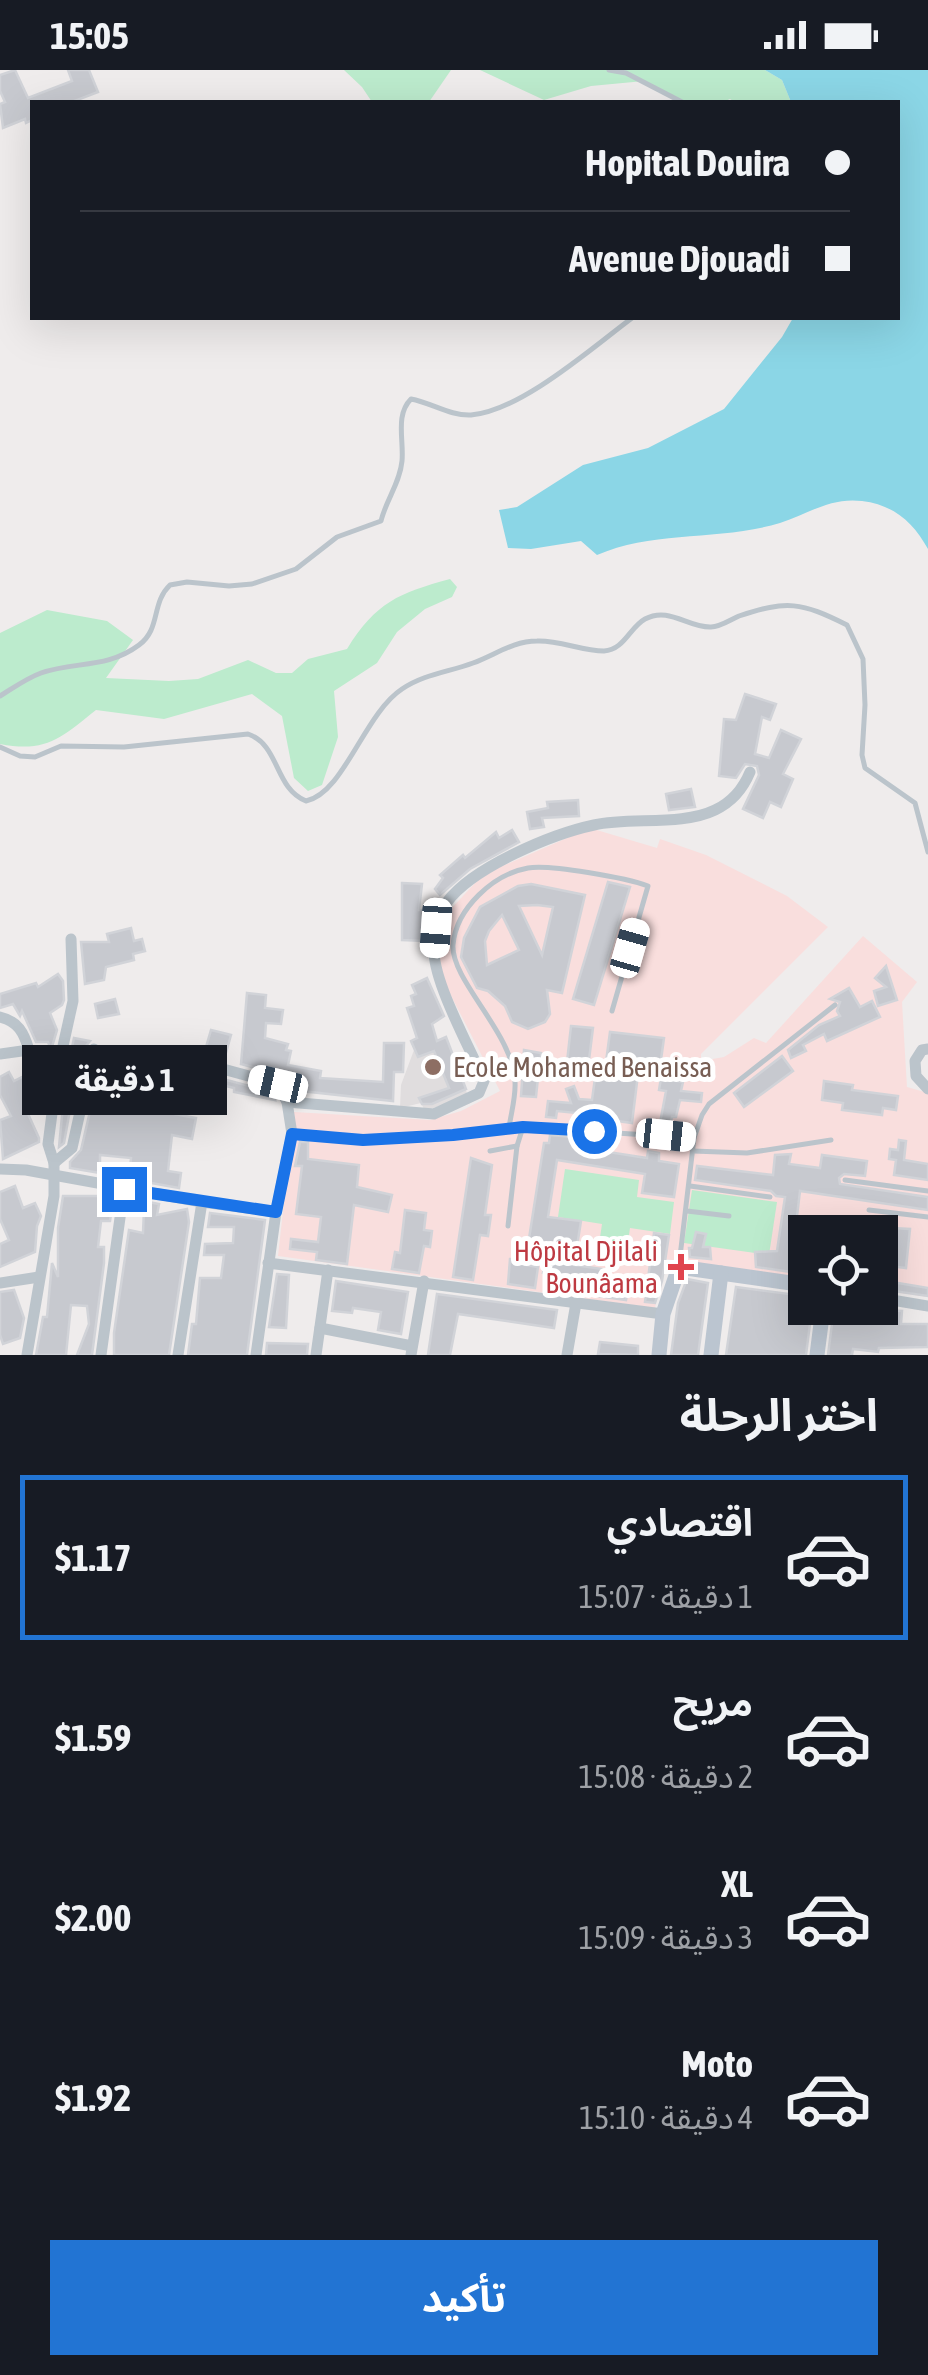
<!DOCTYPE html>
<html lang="ar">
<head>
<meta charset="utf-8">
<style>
	body { margin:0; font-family:"Asap Condensed","Noto Sans Arabic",sans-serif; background:#20242c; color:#f1f3f6; direction:rtl; height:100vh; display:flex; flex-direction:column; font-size:38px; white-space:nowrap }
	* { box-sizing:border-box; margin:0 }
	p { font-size:32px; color:#9ea1a6 }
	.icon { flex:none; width:55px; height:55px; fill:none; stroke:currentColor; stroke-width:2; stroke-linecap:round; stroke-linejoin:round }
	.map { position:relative; height:1285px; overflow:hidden; direction:ltr }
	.drawer { display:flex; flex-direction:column; background:#171b24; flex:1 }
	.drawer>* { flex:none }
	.banner { position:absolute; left:30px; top:30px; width:870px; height:220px; border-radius:0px; box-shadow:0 10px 40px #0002; direction:rtl; display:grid; align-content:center; height:220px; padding:0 50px; background:#171b24 }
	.tools { position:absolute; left:788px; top:1145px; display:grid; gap:20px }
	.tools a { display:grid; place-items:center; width:110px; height:110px; border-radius:0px; background:#171b24; box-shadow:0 10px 40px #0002; font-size:50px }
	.end { position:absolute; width:45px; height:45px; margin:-22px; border:12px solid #1a73e8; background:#fff; box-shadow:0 0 0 5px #fff }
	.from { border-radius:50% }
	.bubble { position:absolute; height:70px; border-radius:0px; background:#171b24; box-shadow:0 10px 40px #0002; font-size:32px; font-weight:700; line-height:70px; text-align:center; direction:rtl }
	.car { position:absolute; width:30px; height:60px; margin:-30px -15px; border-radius:12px; box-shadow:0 0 8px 2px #0007; background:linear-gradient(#fff 24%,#345 0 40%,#fff 0 76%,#345 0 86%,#fff 0) }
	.banner b { display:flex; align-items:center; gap:35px; height:95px; font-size:38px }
	.banner b+b { border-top:2px solid #363941 }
	.banner i { width:25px; height:25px; background:#f1f3f6 }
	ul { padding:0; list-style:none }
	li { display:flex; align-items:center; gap:30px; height:165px; margin:0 20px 15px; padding:0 30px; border:5px solid transparent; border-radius:0px }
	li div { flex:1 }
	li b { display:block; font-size:38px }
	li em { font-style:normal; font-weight:700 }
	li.selected { border-color:#2274d3 }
	li>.icon { width:90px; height:90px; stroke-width:1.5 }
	h2 { padding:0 50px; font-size:45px; line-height:120px }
	.button { display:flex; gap:20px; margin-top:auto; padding:20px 50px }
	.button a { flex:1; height:115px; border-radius:0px; background:#2274d3; color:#fff; font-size:40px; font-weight:700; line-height:115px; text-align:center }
	.status { display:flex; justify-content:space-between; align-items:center; height:70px; padding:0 50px; background:#171b24; direction:ltr }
	.status svg { height:28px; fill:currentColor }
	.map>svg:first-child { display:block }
	.education { fill:#e0ddde }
	.medical { fill:#f9dedd }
	.green { fill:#bcebcd }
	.water { fill:#8bd6e6 }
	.building { fill:#c7c9cf; stroke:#d1d3d8; stroke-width:2.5; fill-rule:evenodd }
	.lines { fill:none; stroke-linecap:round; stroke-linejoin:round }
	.lane { stroke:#bbc4cb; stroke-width:5 }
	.street { stroke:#bbc4cb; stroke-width:11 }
	.secondary { stroke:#bbc5d0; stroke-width:15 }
	.route { stroke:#1a73e8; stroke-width:12 }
	.education-dot { fill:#8d6e63; stroke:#fff; stroke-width:4 }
	.health-dot { fill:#e0444e; stroke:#fff; stroke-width:4 }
	.labels { text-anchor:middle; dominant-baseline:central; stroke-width:10; stroke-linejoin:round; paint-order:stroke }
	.education-label { font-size:28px; fill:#785e54; stroke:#fff; text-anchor:start }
	.health-label { font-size:28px; fill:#be3a42; stroke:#fff; text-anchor:end }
</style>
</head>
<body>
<div class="status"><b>15:05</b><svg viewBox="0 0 49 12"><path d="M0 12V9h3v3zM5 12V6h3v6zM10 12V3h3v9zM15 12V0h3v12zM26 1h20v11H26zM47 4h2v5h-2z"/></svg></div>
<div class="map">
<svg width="928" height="1285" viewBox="0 0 928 1285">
	<rect width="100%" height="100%" fill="#efecec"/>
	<polygon class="education" points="434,961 437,970 446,967 468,1026 425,1041 421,1033 400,1038 401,1015 414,980 411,971"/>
	<polygon class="medical" points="590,758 657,778 660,769 706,785 787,826 828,857 701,984 701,991 724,987 754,968 766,973 863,866 917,912 902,932 907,1017 928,1023 928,1227 880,1220 880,1162 805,1162 805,1209 665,1189 655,1238 278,1186 294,1042 430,1050 461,1041 500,1021 445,914 439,895 440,861 448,842 477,811 498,798"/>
	<g class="green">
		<polygon points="344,0 451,0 429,32 372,32 362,17"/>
		<polygon points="480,0 765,0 782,10 791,32 735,32 730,29 723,32 682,32 644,11 591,16 544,30"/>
		<path d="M450 509 457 517 452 527 425 539 397 562 377 593 334 621 338 667 322 715 308 721 294 708 282 646 252 624 164 649 96 640C61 668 46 683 0 674V563L47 540 107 551 133 570 106 608 169 611 198 609 248 590 276 603H292L308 589 347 579C376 532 399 523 450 509Z"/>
		<polygon points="565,1099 639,1110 637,1127 674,1132 670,1164 630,1158 625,1192 597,1188 602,1154 558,1147"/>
		<polygon points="692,1120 777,1132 769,1185 684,1173"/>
	</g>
	<path class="water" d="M765 0H928V479C913 452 894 435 862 431 830 427 808 444 780 453 721 471 654 460 597 485L581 471 531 479 508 478 499 440 517 437 583 395 648 378 724 339 782 267 793 248H898V32H791L782 10Z"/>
	<g class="building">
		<polygon points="15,0 28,28 72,11 68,0 89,0 98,22 72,32 32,32 32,50 26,53 25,49 3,58 0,34 5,32 0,21 0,5"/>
		<polygon points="745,624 776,634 770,650 762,647 755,684 769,688 781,660 801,669 783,704 793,709 781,737 770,732 763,748 743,739 759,705 757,696 745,694 736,708 719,706 724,649 736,650"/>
		<polygon points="691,719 695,737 669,740 666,724"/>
		<polygon points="578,730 579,746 542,748 544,757 530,759 527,742 548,738 547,732"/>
		<polygon points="512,760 519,772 470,799 440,825 435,819 443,808 440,805 463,785 465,788 496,762 499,768"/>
		<polygon points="608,812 630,817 594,935 573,929"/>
		<polygon points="402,813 422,814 419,840 428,840 425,871 402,870"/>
		<path d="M531 814 585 825 562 923 547 920 550 944 545 952 528 959 512 952 505 936 488 921 477 918 461 887 464 868 480 837 518 816ZM537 835 553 837 542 885 519 836ZM502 845 519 880 487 895 485 871 489 861Z"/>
		<polygon points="131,858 134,871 142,869 145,881 133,884 134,890 106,897 104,910 85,914 81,872 109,872 107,864"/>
		<polygon points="886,896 897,930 878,936 874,921 886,917 875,908"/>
		<polygon points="58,904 63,911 64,930 62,935 50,943 57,960 51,980 48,972 36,972 22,941 20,946 13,934 0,938 0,924 36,913 38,917"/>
		<polygon points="427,908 444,946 432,954 437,971 446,967 466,1019 432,1034 422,1034 419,1028 449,1018 434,981 418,987 411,971 417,968 407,938 414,936 411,926 416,924 412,915"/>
		<polygon points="849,918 860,937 872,931 880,947 827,971 824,964 803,975 806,981 791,988 788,980 819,955 840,946 837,941 840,932 830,929"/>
		<polygon points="247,923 266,925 265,938 283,940 281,954 266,953 265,968 288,974 286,980 291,981 288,995 321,1001 320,1008 383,1012 384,973 404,973 403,1002 394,1002 393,1031 292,1020 281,1005 241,994"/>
		<polygon points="115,929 119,944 98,948 95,934"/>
		<polygon points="571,956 593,958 589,990 606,992 610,962 664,968 661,990 640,988 632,1053 617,1051 616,1055 606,1055 576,1051 577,1043 557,1041 556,1048 546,1047 548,1031 571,1033 566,1019 574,1016 579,1029 592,1030 595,1008 600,1006 539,998 536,1027 521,1026 524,980 541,983 541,989 567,992"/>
		<polygon points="211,960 231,965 224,990 204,984"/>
		<polygon points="74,968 90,971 85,977 74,1018 64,1073 59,1077 66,1005"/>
		<polygon points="782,986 793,1001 744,1037 734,1023"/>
		<polygon points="102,987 119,989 117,1002 155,1006 159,991 189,1000 187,1010 164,1004 160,1022 170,1023 169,1043 196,1048 192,1069 172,1065 168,1101 181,1103 179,1118 129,1109 131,1088 100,1085 100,1103 70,1098 70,1092 81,1080 91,1037 97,1037 98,1019 95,1019"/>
		<polygon points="9,1002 14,1011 28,1004 40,1028 24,1035 39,1068 39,1072 3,1089 0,1050 11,1046 0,1025 0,1007"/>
		<polygon points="219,1008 272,1022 275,1030 234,1022 234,1018 218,1014"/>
		<polygon points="661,1008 683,1012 681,1021 702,1023 701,1032 680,1030 676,1047 672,1047 670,1055 660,1053 666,1021 659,1020"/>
		<polygon points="824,1011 853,1015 852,1020 898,1026 896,1040 883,1038 882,1045 842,1040 843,1033 822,1030"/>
		<polygon points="550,1065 574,1067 573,1077 597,1081 596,1068 607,1069 608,1082 647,1088 648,1081 659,1083 659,1091 679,1094 674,1127 642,1123 645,1104 557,1090 548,1147 581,1151 574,1195 609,1200 606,1216 628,1219 626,1230 554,1220 556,1205 543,1203 548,1178 528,1175 544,1073 549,1073"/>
		<polygon points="899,1070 906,1071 904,1090 928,1094 928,1110 894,1105 896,1090 889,1089 890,1079 898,1080"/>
		<polygon points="300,1072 308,1072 308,1089 359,1095 357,1117 392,1125 388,1142 354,1135 347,1194 316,1190 317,1182 290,1179 291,1169 318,1172 321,1147 296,1144 302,1096 295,1096"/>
		<polygon points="791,1084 789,1094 820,1098 822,1085 867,1091 865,1106 844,1104 839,1108 840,1114 928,1127 928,1140 800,1121 791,1196 805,1199 805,1204 756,1197 755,1182 777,1181 785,1127 776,1126 771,1121 695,1110 697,1096 773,1105 775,1085"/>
		<polygon points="471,1088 492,1095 485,1145 491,1145 488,1166 480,1165 473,1210 453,1207"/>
		<polygon points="15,1116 23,1138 35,1133 41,1146 37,1156 35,1182 0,1197 0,1174 9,1170 0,1149 0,1122"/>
		<polygon points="63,1126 114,1126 110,1151 101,1151 98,1177 104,1177 104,1193 92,1285 77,1285 89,1254 87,1236 71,1235 66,1285 36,1285 43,1247 47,1247 52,1193 58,1207 58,1158"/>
		<polygon points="138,1130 159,1134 157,1145 187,1139 189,1152 169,1285 114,1285 114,1263 129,1160 143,1163 144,1139 137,1138"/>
		<polygon points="405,1140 426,1143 424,1160 432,1161 430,1177 424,1176 419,1203 392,1199 395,1182 400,1183"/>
		<polygon points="210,1143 265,1150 247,1285 188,1285 192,1254 196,1254 200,1208 221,1208 224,1185 204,1185 205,1174 233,1173 234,1157 208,1157"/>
		<polygon points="892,1158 910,1159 906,1198 889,1196"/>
		<polygon points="696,1162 706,1164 703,1177 710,1177 711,1189 690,1187 689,1178 692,1178"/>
		<polygon points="654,1163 669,1165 662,1211 655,1233 645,1232"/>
		<polygon points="510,1189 520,1190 520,1194 538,1197 535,1218 508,1214"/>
		<polygon points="277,1204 289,1205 286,1258 269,1257"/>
		<polygon points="687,1209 708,1213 698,1285 671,1285 678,1233"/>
		<polygon points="880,1210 928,1218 928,1226 880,1219"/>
		<polygon points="336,1211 408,1222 401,1264 378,1260 381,1242 353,1238 352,1243 332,1241"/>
		<polygon points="736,1217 805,1226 805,1238 812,1238 806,1285 726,1285"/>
		<polygon points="14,1220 24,1248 20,1268 3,1274 0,1265 0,1222"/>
		<polygon points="437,1224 557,1240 554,1258 458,1244 450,1285 428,1285"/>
		<polygon points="834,1238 902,1241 901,1254 928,1254 928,1277 879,1278 878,1282 853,1279 852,1285 828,1285"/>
		<polygon points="600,1272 638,1276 638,1285 598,1284"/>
		<polygon points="267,1273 308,1274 307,1285 266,1285"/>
	</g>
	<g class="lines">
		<g class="lane">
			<polyline points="609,0 626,3 682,32"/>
			<path d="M0 626C13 618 27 608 41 603 75 591 107 599 139 575 161 559 151 533 170 515L187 512 229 516 252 514 296 499 337 467 381 451C386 430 400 413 402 391 404 370 395 345 411 329 432 333 450 346 471 345 521 341 593 277 632 248"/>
			<path d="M0 677 20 686 35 687 61 676 124 677 248 664C280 675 274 718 306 731 344 723 364 644 402 619 424 604 449 602 473 593 495 585 513 571 537 571 559 570 582 581 604 581 624 580 630 557 645 549 669 536 688 558 711 557 720 557 730 550 739 546 787 530 801 532 847 555L863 589 865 635 862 685 865 698 915 733 928 782"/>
			<path d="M509 1058C511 1043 516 1027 515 1012 514 964 451 911 453 875 456 838 494 804 528 798 549 794 627 808 648 816L612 941"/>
			<polyline points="295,1065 363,1070 453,1065 523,1057 694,1068 679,1195"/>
			<polyline points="694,1068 702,1045 709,1034 835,935"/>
			<polyline points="490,1081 517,1076"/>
			<polyline points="693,1081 747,1083 831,1070"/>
			<polyline points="845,1110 928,1121"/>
			<polyline points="690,1116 770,1127"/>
			<polyline points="869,1140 928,1147"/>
			<polyline points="687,1141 729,1146"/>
			<polyline points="508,1156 517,1076 523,1057"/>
		</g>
		<g class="street">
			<path d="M0 947C18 951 24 963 29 980"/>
			<polyline points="928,979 922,980 915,991 916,1006 928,1019"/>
			<polyline points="164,983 278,1014 287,1032 292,1064 276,1142 256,1285"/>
			<polyline points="0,984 29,980 39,983 52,994 57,1005 48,1074 54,1093 54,1126 27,1285"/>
			<polyline points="57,1003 73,931 71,869"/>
			<path d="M287 1032 434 1044 479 1023 484 1011C469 976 436 917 434 883 433 866 437 846 447 832 473 797 552 764 594 755 631 747 682 756 715 740 732 732 743 719 750 702"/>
			<polyline points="54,1093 72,1078 94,979"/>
			<polyline points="0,1099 26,1100 202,1132 276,1142"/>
			<polyline points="268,1193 663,1244"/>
			<polyline points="0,1213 39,1207"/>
			<polyline points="880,1228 928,1236"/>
			<polyline points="320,1258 412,1276"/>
			<polyline points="101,1285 124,1119"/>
			<polyline points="178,1285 202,1132"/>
			<polyline points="316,1285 328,1200"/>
			<polyline points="411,1285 424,1211"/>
			<polyline points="567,1285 576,1233"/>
		</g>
		<g class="secondary">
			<polyline points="659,1285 663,1244 679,1197 805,1215"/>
			<polyline points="711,1285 721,1203"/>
			<polyline points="817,1285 823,1238"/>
		</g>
	</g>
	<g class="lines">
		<polyline class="route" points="124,1119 276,1142 292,1064 363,1070 453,1065 523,1057 594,1061"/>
	</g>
	<circle class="education-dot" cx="433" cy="997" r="10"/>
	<path class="health-dot" d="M676 1182h10v10h10v10h-10v10h-10v-10h-10v-10h10z"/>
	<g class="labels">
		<g class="education-label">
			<text x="453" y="997">Ecole Mohamed Benaissa</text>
		</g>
		<g class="health-label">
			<text x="658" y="1181">Hôpital Djilali<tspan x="658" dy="32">Bounâama</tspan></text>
		</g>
	</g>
</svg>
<div class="tools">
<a><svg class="icon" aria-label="locate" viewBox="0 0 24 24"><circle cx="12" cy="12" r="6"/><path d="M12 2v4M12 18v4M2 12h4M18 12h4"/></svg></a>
</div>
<i class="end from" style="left:594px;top:1061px"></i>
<i class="end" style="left:124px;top:1119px"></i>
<div class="bubble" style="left:22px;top:975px;width:205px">1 دقيقة</div>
<i class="car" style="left:436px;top:858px;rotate:184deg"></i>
<i class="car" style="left:630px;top:878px;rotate:16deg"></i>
<i class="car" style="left:278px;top:1014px;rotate:283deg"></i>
<i class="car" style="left:666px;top:1065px;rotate:96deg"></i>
<div class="banner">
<b><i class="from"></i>Hopital Douira</b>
<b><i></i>Avenue Djouadi</b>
</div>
</div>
<section class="drawer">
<h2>اختر الرحلة</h2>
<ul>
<li class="selected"><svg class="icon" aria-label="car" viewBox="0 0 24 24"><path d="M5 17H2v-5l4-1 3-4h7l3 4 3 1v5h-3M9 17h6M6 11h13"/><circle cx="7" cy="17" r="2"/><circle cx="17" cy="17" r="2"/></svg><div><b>اقتصادي</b><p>1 دقيقة · 15:07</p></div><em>$1.17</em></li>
<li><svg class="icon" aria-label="car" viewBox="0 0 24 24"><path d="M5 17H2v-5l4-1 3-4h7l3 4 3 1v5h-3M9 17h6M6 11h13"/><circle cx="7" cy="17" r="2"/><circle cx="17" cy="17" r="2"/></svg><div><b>مريح</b><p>2 دقيقة · 15:08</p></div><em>$1.59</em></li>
<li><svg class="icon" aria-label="car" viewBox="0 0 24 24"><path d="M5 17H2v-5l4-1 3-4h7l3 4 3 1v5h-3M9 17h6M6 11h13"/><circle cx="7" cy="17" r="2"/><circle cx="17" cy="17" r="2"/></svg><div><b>XL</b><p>3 دقيقة · 15:09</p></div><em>$2.00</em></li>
<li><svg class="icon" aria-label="car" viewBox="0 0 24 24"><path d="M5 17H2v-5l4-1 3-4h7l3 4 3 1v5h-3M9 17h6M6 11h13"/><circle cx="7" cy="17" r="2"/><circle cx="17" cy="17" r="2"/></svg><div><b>Moto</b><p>4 دقيقة · 15:10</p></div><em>$1.92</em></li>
</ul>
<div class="button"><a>تأكيد</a></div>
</section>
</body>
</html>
